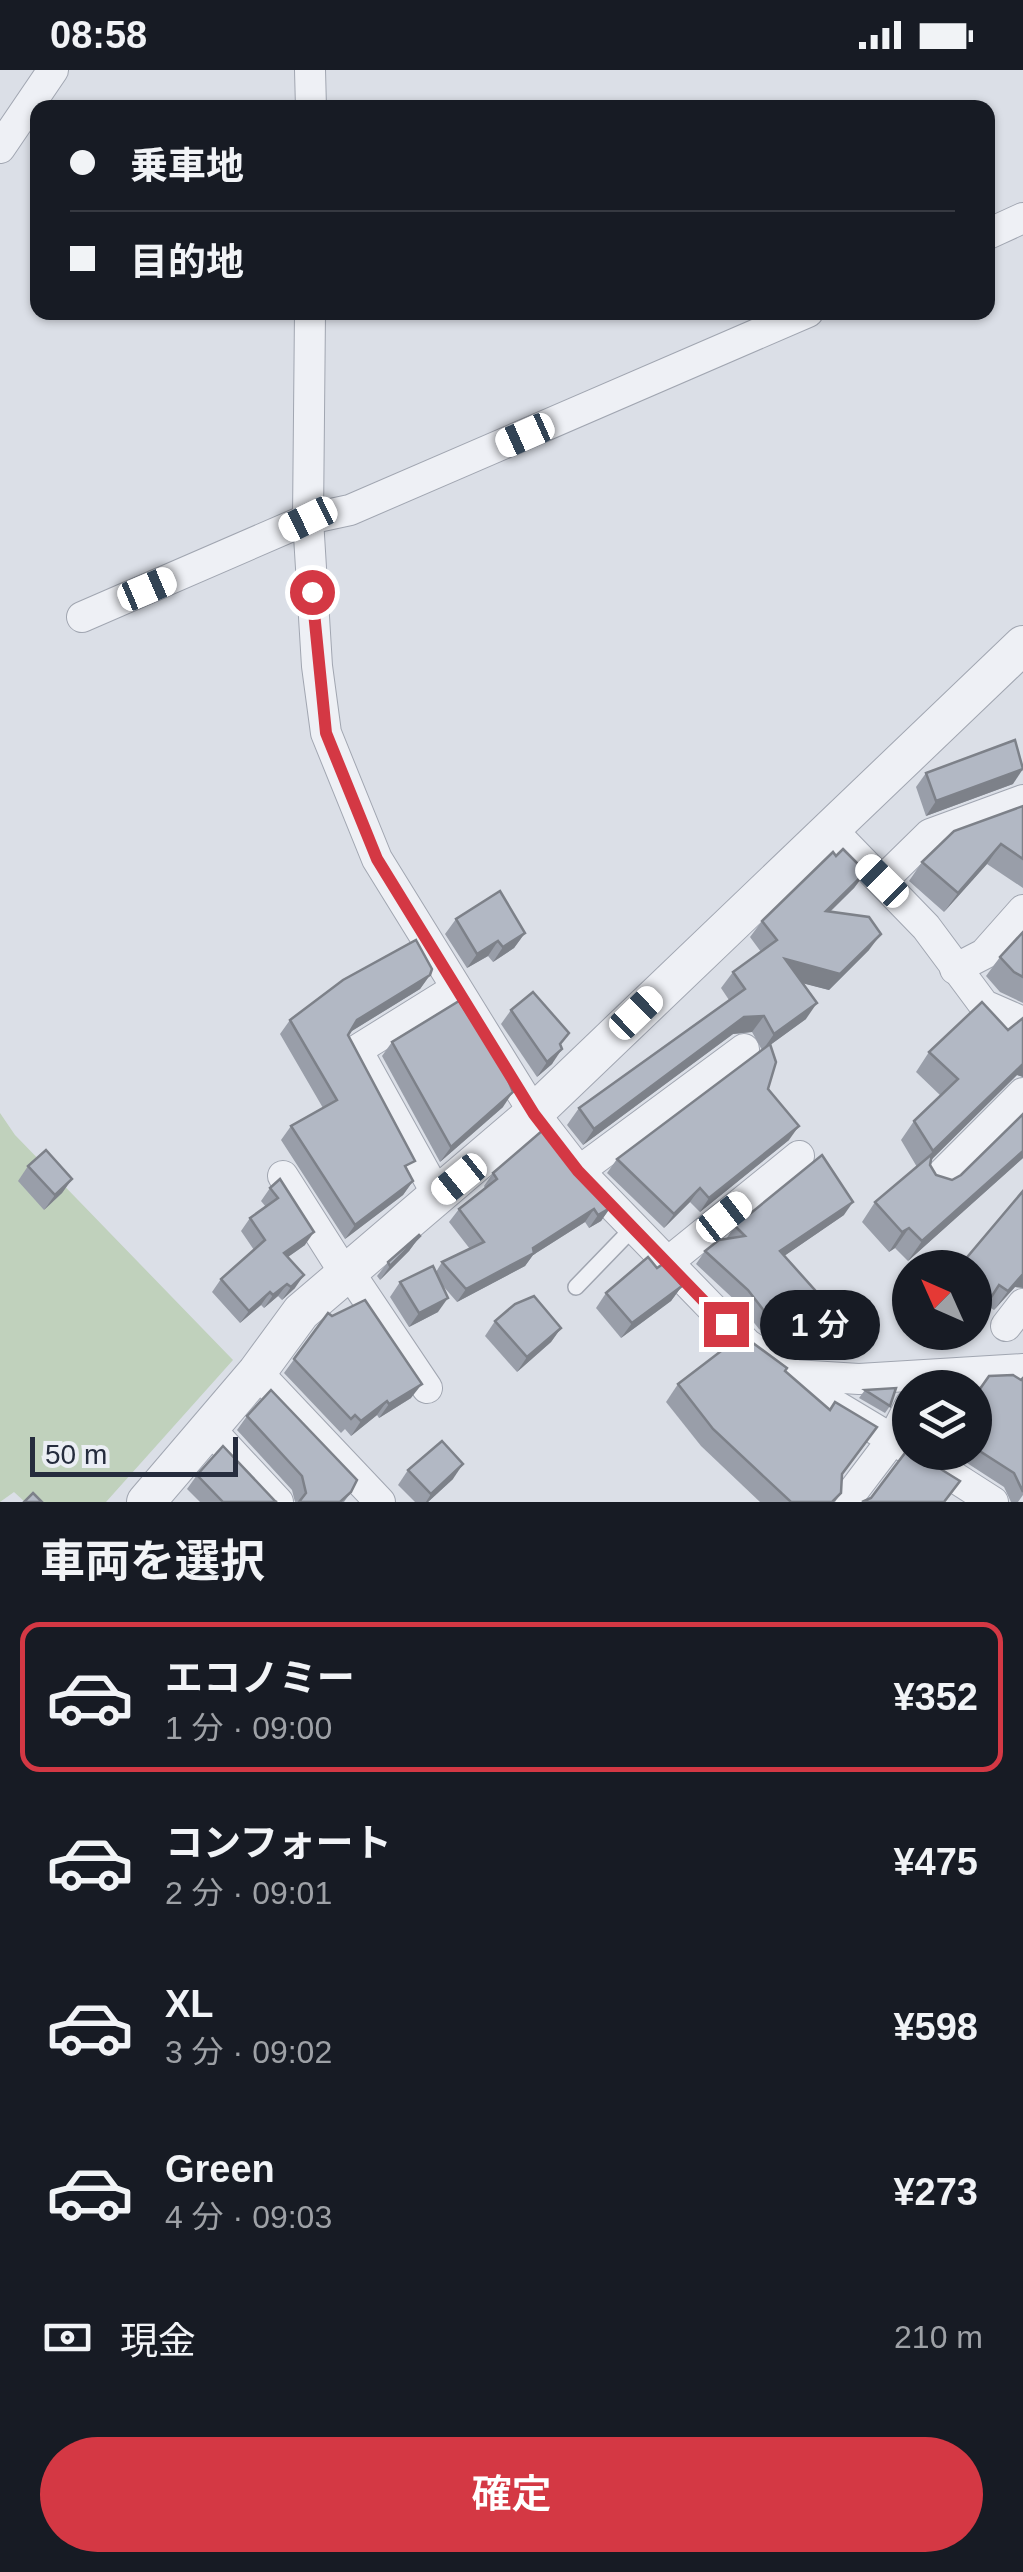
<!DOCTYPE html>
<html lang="ja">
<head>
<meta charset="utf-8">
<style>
	body { margin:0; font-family:Helvetica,"Noto Sans JP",sans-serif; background:#20242c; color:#f1f3f6; height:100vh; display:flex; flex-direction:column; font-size:38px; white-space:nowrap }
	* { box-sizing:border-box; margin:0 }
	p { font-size:32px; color:#9ea1a6 }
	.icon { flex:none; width:55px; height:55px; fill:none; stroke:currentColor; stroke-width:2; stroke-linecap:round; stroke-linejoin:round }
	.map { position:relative; height:1432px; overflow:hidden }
	.drawer { display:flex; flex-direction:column; background:#171b24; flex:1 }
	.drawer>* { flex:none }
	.banner { position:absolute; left:30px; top:30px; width:965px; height:220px; border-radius:20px; box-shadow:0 2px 8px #0004; display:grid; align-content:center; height:220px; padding:0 40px; background:#171b24 }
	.needle { width:65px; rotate:315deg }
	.controls { position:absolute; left:892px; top:1180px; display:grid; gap:20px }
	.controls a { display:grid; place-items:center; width:100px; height:100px; border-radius:50%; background:#171b24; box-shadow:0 2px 8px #0004; font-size:50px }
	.scale { position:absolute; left:30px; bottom:25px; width:208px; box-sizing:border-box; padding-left:10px; border:5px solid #252c3d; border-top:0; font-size:28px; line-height:35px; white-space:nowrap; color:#252c3d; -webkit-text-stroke:8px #ebeef4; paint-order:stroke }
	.end { position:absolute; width:45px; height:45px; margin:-22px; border:12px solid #d43844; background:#fff; box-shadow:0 0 0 5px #fff }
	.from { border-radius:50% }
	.bubble { position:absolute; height:70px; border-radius:35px; background:#171b24; box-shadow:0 2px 8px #0004; font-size:32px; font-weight:600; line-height:70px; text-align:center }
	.car { position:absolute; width:30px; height:60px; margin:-30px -15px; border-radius:12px; box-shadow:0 0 8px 2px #0007; background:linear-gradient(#fff 24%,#345 0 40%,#fff 0 76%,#345 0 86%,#fff 0) }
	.banner b { display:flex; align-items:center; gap:35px; height:95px; font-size:38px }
	.banner b+b { border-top:2px solid #363941 }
	.banner i { width:25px; height:25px; background:#f1f3f6 }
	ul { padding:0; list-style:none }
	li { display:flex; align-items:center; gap:30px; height:150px; margin:0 20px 15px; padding:0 20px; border:5px solid transparent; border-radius:20px }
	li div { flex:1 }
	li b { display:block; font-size:38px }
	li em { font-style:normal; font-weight:600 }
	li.on { border-color:#d43844 }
	li>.icon { width:90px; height:90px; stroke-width:1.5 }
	h2 { padding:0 40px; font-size:45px; line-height:120px }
	.pay { display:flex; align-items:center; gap:25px; height:110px; padding:0 40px; font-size:38px }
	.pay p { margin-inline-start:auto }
	.primary-button { display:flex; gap:20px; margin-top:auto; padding:20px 40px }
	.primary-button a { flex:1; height:115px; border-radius:60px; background:#d43844; color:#fff; font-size:40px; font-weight:600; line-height:115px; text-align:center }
	.status { display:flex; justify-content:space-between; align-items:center; height:70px; padding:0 50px; background:#171b24; direction:ltr }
	.status svg { height:28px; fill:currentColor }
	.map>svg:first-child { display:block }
	.green { fill:#c0d1bc }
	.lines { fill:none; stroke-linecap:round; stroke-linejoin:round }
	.service-casing { stroke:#a1a6b1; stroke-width:18 }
	.minor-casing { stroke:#a1a6b1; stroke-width:32 }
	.tertiary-casing { stroke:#a1a6b1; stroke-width:40 }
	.service { stroke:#eef0f5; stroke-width:15 }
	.minor { stroke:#eef0f5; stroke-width:30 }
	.tertiary { stroke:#eef0f5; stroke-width:38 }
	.wall { fill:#999ea9 }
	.shaded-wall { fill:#7d8189 }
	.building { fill:#b2b8c4; stroke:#7d8189; stroke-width:2.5 }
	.route { stroke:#d43844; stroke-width:12 }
</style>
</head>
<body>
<div class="status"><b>08:58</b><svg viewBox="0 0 49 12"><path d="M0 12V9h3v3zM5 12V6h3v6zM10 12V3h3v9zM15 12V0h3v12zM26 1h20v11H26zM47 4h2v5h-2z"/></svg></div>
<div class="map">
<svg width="1023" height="1432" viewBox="0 0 1023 1432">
	<rect width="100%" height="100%" fill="#dbdfe7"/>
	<polygon class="green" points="0,1043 15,1065 233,1290 106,1432 25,1432 14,1422 0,1432"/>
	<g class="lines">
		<g class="service-casing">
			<polyline id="service" points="576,1217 633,1158"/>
		</g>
		<g class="minor-casing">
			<g id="minor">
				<polyline points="310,0 311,38"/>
				<polyline points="0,78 53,0"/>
				<polyline points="988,164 1023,148"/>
				<polyline points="310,242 308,449 317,596 326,663 377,789 534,1043 579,1101 747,1274 794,1305 859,1309 1023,1299"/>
				<polyline points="82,547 308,449 350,440 808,242"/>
				<polyline points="830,758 926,857 984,935 1023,952"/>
				<polyline points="882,811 930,764 1023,730"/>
				<polyline points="955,899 984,884 1023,840"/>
				<polyline points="579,1101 744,979"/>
				<polyline points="283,1106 344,1202"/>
				<polyline points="935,1111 1023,1023"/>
				<polyline points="438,1126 357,980 455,919"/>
				<polyline points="667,1193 799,1086"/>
				<polyline points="347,1199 427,1318"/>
				<polyline points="1006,1256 1023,1234"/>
				<polyline points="257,1302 380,1432"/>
				<polyline points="794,1305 810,1320 910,1380"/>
				<polyline points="210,1359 278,1432"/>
				<polyline points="915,1382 993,1432"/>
				<polyline points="845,1432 892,1370 910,1335"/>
			</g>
		</g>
		<g class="tertiary-casing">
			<polyline id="tertiary" points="146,1432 257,1302 301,1242 534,1043 1023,575"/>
		</g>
		<use href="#service" class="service"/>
		<use href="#minor" class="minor"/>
		<use href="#tertiary" class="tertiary"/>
	</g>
	<g class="wall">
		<polygon points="926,703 1013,714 926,746 916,717"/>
		<polygon points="1023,736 1023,818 987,794 944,842 909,811 922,792"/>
		<polygon points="836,786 866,802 854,818 830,842 869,880 829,920 803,913 806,949 770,975 768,1019 789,1070 700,1142 690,1132 664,1158 607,1103 617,1089 762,980 752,962 733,964 583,1075 567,1055 579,1038 729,930 721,918 733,902 761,882 750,867 762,851"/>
		<polygon points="456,849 525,863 514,878 493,892 488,886 467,898 445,864"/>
		<polygon points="1023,862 1023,933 1000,922 986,906 1000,887"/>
		<polygon points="430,905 420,919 350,962 348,965 413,1111 403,1125 345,1169 281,1070 291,1056 323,1038 280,964 290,950"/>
		<polygon points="511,940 560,975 552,994 537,1007 501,954"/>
		<polygon points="1023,948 1023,1007 1017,1005 931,1090 930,1095 936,1105 952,1110 961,1105 1023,1044 1023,1088 908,1191 895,1178 889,1182 862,1152 875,1132 917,1097 901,1070 914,1051 941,1026 916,1002 929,982 1008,960"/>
		<polygon points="392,972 503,1037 440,1092 382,986"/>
		<polygon points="28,1096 72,1109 62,1123 44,1140 18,1111"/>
		<polygon points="493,1103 610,1138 601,1151 589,1158 585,1152 533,1185 525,1196 457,1232 443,1216 438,1242 409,1257 390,1227 400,1212 436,1202 442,1192 470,1179 449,1152 459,1139 485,1118 484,1116"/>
		<polygon points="280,1109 305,1175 288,1187 295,1218 282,1230 278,1226 264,1238 261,1235 240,1253 212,1222 221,1209 254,1180 241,1161 250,1148 266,1137 261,1131 270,1118"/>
		<polygon points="844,1145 784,1186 821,1250 801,1269 797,1264 784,1276 759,1259 739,1234 696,1194 705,1181 726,1169 735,1156"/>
		<polygon points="420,1166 409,1181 380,1210 377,1206 388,1192"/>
		<polygon points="657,1198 682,1216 671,1231 621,1268 596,1238 606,1223"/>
		<polygon points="975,1198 1015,1217 994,1240 986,1235 976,1248"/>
		<polygon points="328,1243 411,1328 379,1348 377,1345 351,1366 345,1359 341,1363 284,1303"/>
		<polygon points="495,1251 561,1258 551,1272 517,1302 485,1266"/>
		<polygon points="785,1301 842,1405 841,1423 835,1432 760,1432 701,1376 666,1332 678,1314"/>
		<polygon points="1023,1308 1023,1425 1018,1432 1011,1432 1004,1417 950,1382 975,1382 975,1326 1021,1310"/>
		<polygon points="865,1320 890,1336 885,1343 859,1328"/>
		<polygon points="247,1346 351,1422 344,1432 295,1432 292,1420 237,1360"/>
		<polygon points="408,1400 453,1409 428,1432 415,1432 398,1415"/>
		<polygon points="197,1405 275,1431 277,1432 200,1432 187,1419"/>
	</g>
	<g class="shaded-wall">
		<polygon points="1023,699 1013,714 926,746 936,731"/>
		<polygon points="1001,774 987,794 944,842 958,823"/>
		<polygon points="866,802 854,818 814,857 826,841"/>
		<polygon points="525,863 514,878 493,892 503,877"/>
		<polygon points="881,864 869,880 829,920 774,906 785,889"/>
		<polygon points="498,871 488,886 467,898 477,884"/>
		<polygon points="430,905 420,919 347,964 357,950"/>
		<polygon points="817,933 806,949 762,981 774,964"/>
		<polygon points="764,946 752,962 733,964 583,1075 594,1059 744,947"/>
		<polygon points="562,979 552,994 537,1007 547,992"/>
		<polygon points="1023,994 1023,1007 1017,1005 920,1101 933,1081"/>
		<polygon points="513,1022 503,1037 440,1092 451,1077"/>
		<polygon points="799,1056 789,1070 700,1142 709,1128"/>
		<polygon points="1023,1081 1023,1088 908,1191 922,1171"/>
		<polygon points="72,1109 62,1123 44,1140 55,1125"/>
		<polygon points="413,1111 403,1125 345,1169 355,1155"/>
		<polygon points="700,1118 690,1132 664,1158 674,1144"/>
		<polygon points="853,1132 844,1145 771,1195 780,1181"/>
		<polygon points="610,1138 601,1151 589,1158 598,1145"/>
		<polygon points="594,1139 585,1152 533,1185 525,1196 457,1232 466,1219"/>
		<polygon points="909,1158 895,1178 889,1182 902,1162"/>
		<polygon points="314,1162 305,1175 275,1196 284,1183"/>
		<polygon points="420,1166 409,1181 380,1210 390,1196"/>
		<polygon points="1023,1204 1023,1218 1015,1217 994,1240 1008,1221"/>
		<polygon points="304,1205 295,1218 282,1230 291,1217"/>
		<polygon points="287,1214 278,1226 264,1238 273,1225"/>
		<polygon points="682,1216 671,1231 621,1268 632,1253"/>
		<polygon points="270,1222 261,1235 240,1253 249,1241"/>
		<polygon points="448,1228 438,1242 409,1257 419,1243"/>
		<polygon points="830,1237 821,1250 801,1269 811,1255"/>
		<polygon points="806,1250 797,1264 784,1276 793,1262"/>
		<polygon points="561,1258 551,1272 517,1302 527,1287"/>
		<polygon points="422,1314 411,1328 379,1348 389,1334"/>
		<polygon points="387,1331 377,1345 351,1366 361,1351"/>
		<polygon points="463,1394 453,1409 428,1432 426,1432 431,1424"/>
	</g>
	<g class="building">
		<polygon points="1015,670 1023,699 936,731 926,703"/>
		<polygon points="1023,736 1023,789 1001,774 958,823 922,792 954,761"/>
		<polygon points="843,779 866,802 826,841 869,847 881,864 840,904 785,889 817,933 774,964 764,946 744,947 594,1059 579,1038 745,919 733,902 777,870 762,851 833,782 836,786"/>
		<polygon points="500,821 525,863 503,877 498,871 477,884 456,849"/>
		<polygon points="1023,862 1023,907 1014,902 1000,887"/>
		<polygon points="416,870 432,899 430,905 357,950 348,965 415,1091 405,1096 413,1111 355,1155 291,1056 337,1030 290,950 343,910"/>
		<polygon points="533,922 569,963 560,974 562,979 547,992 511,940"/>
		<polygon points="459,931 503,998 513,1022 451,1077 392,972"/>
		<polygon points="982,932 1008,960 1023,948 1023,994 933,1081 914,1051 958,1009 929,982"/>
		<polygon points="770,974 776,992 768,1019 799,1056 709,1128 700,1118 674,1144 617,1089"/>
		<polygon points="1023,1044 1023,1081 922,1171 909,1158 902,1162 875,1132 932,1084 930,1095 936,1105 952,1110 961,1105"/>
		<polygon points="543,1060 610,1138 598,1145 594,1139 533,1178 534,1183 466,1219 442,1192 484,1172 459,1139 497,1109 493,1103"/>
		<polygon points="46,1080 72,1109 55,1125 28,1096"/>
		<polygon points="822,1085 853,1132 780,1181 830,1237 811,1255 806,1250 793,1262 768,1246 748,1220 705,1181 719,1170 745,1166 735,1156"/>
		<polygon points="280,1109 314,1162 284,1183 304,1205 291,1217 287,1214 273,1225 270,1222 249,1241 221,1209 265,1170 250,1148 278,1128 270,1118"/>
		<polygon points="1023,1121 1023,1204 1008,1221 999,1215 990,1229 975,1217 975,1198 958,1198"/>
		<polygon points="419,1165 420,1166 390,1196 388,1192"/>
		<polygon points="648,1187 657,1198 663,1194 682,1216 632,1253 606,1223"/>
		<polygon points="433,1196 448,1228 419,1243 400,1212"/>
		<polygon points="534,1226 561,1258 527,1287 495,1251 515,1234"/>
		<polygon points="365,1230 422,1314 389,1334 387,1331 361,1351 355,1345 351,1349 294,1289 328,1243 332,1246"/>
		<polygon points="742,1265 787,1298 785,1301 830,1340 835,1332 877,1357 842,1404 841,1423 832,1432 791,1432 713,1359 678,1314"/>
		<polygon points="1013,1305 1021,1310 1023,1308 1023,1422 1014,1403 975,1378 975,1326 989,1306"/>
		<polygon points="896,1318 890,1336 865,1320"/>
		<polygon points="271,1320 357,1410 351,1422 340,1432 299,1432 306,1423 302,1406 247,1346"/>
		<polygon points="442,1371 463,1394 431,1424 408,1400"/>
		<polygon points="223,1376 275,1431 277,1432 223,1432 197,1405"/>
		<polygon points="908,1379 910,1382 913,1382 960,1411 944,1432 862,1432 871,1428"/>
		<polygon points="33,1423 42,1432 24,1432"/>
	</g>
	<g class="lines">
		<polyline class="route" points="312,522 326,663 377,789 534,1044 578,1101 726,1254"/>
	</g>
</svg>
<div class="controls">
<a><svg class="needle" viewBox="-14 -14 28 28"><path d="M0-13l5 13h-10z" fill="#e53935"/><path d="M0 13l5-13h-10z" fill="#9ea1a6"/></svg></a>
<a><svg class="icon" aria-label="layers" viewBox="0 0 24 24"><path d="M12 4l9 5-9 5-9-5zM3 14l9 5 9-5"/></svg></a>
</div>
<div class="scale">50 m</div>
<i class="end from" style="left:312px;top:522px"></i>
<i class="end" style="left:726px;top:1254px"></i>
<div class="bubble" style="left:760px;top:1220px;width:120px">1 分</div>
<i class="car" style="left:525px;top:365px;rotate:246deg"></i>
<i class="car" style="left:308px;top:449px;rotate:244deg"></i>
<i class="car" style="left:147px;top:519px;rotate:67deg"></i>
<i class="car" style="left:882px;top:811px;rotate:315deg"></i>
<i class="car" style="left:636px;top:943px;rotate:46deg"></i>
<i class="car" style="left:459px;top:1109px;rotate:231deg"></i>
<i class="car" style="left:724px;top:1147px;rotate:52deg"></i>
<div class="banner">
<b><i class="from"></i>乗車地</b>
<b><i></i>目的地</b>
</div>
</div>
<section class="drawer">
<h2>車両を選択</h2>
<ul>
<li class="on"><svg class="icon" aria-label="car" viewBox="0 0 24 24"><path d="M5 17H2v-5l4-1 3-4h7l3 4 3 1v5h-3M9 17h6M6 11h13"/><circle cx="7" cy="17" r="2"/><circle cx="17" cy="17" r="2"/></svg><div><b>エコノミー</b><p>1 分 · 09:00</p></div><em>¥352</em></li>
<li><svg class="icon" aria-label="car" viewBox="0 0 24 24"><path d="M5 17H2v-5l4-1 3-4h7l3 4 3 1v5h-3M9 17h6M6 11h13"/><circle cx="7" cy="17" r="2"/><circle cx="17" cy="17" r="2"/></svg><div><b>コンフォート</b><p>2 分 · 09:01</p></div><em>¥475</em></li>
<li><svg class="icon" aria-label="car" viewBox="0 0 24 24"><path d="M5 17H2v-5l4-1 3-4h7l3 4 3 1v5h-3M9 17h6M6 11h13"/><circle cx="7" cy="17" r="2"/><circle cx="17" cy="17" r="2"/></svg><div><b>XL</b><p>3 分 · 09:02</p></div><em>¥598</em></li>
<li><svg class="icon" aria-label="car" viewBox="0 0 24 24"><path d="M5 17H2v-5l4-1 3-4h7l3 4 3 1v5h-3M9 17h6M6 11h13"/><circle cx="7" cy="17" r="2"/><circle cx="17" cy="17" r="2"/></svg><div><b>Green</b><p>4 分 · 09:03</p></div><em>¥273</em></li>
</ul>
<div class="pay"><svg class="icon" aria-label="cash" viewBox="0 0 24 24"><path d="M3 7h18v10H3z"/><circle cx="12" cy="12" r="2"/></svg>現金<p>210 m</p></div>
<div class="primary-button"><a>確定</a></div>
</section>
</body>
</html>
